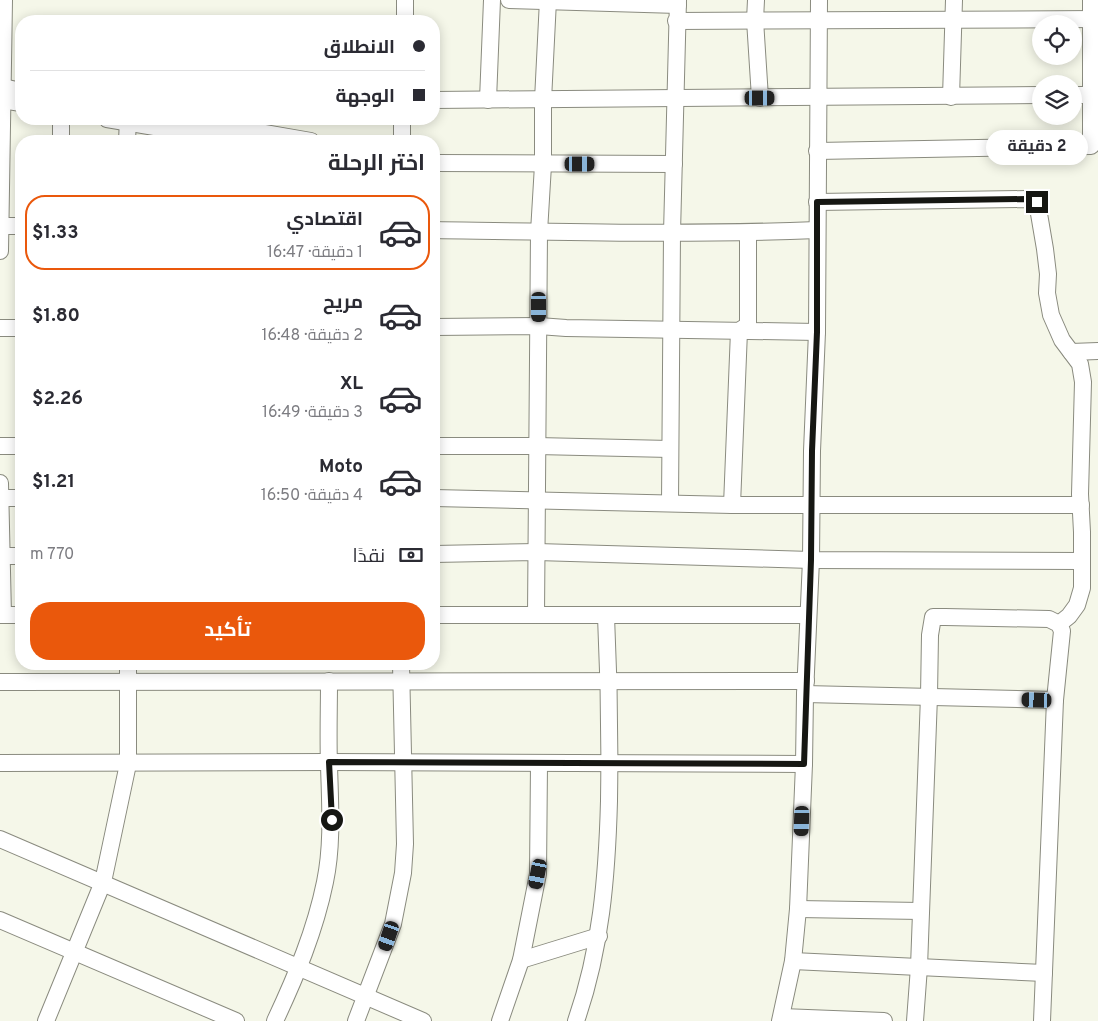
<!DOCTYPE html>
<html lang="ar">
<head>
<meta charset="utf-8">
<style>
	body { margin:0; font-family:Overpass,Cairo,sans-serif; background:#f2f2f3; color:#2b2b33; direction:rtl; height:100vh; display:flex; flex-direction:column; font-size:19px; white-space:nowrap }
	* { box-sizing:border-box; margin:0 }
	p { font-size:16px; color:#7c7c81 }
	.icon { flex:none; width:28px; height:28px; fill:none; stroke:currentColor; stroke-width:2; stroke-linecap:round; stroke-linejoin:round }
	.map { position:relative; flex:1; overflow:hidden; direction:ltr }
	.sheet { position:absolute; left:15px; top:135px; width:425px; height:535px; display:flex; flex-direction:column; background:#fff; border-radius:20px; box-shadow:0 2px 12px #0003; direction:rtl }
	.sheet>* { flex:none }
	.top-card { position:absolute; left:15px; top:15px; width:425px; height:110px; border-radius:20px; box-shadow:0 2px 12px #0003; direction:rtl; display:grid; align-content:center; height:110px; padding:0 15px; background:#fff }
	.fabs { position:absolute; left:1032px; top:15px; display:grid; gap:10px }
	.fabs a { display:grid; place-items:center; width:50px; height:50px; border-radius:50%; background:#fff; box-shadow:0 2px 12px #0003; font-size:25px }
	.end { position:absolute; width:22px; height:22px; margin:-11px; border:6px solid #161713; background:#fff; box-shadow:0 0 0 2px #fff }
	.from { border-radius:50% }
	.bubble { position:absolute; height:35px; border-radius:18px; background:#fff; box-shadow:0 2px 12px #0003; font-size:16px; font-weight:700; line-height:35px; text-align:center; direction:rtl }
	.car { position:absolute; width:15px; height:30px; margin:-15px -8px; border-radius:6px; box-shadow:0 0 4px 1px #0007; background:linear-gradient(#222 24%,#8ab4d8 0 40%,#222 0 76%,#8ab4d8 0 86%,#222 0) }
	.top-card b { display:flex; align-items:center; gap:18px; height:48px; font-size:19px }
	.top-card b+b { border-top:1px solid #e1e1e2 }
	.top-card i { width:12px; height:12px; background:#2b2b33 }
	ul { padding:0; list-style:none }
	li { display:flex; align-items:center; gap:15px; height:75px; margin:0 10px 8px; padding:0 5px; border:2px solid transparent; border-radius:20px }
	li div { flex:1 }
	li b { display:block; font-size:19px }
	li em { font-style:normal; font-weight:700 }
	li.selected { border-color:#ea580c }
	li>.icon { width:45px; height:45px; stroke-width:1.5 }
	h2 { padding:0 15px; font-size:22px; line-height:60px }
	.pay { display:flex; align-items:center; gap:12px; height:55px; padding:0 15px; font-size:19px }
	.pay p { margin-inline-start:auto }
	.button { display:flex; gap:10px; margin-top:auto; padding:10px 15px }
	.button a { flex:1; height:58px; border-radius:20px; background:#ea580c; color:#fff; font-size:20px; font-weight:700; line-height:58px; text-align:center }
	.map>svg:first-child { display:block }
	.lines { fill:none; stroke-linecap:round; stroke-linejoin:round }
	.minor-casing { stroke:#8a8b7f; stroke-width:18 }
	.minor { stroke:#fff; stroke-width:16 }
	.route { stroke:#161713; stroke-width:6 }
</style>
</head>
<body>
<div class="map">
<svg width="1098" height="1021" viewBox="0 0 1098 1021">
	<rect width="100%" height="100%" fill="#f5f7e9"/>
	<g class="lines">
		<g class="minor-casing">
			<g id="minor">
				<polyline points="509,0 678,5"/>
				<polyline points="756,0 755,20 760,98"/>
				<polyline points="405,21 405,0"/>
				<polyline points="676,21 1098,19"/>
				<polyline points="3,87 21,91"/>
				<polyline points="1074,95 1098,95"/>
				<polyline points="951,97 954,0"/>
				<polyline points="2,100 21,103"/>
				<polyline points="434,100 1041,95"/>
				<polyline points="488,100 492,0"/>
				<polyline points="61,119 61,141"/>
				<polyline points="107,119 238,141"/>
				<polyline points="183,119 311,141"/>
				<polyline points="127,141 128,119"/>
				<polyline points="402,141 402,119"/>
				<polyline points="817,151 1091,146 1091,0"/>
				<polyline points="434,163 674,164"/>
				<polyline points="817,202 1026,199 1037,202 1045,249 1048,274 1047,293 1051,315 1062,340 1080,364 1083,382 1080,494 1082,532 1082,588 1077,605 1069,616 1059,624"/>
				<polyline points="0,226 21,226"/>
				<path d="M434 230C562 232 689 235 817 230"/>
				<polyline points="0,251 4,0"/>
				<polyline points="434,327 539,326 566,328 817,332"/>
				<polyline points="0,328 21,328"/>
				<polyline points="1071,352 1098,351"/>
				<polyline points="0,446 21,446"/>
				<polyline points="434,446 537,446 670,449"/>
				<polyline points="0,483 3,615"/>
				<polyline points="0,498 21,498"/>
				<polyline points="434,498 732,505 1081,505"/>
				<polyline points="670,503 672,233 678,0"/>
				<polyline points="732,505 739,331 748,325 748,233"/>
				<polyline points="434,554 537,552 811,560 1082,561"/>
				<polyline points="2,556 21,556"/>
				<polyline points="0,615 21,615"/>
				<polyline points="434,615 808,615"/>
				<polyline points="536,615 539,232 543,165 543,100 548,0"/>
				<polyline points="0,682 806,681"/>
				<polyline points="805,694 1055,700"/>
				<polyline points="0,763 329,762 804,764"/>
				<polyline points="0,839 423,1021"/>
				<polyline points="798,909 921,911"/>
				<polyline points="0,920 236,1021"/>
				<polyline points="521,960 599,936"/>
				<polyline points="793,961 1044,973"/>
				<polyline points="782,1017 884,1021"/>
				<polyline points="46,1021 103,882 128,764 128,664"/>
				<path d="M275 1021C296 976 315 931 325 882 333 844 330 803 329 765 328 737 329 709 329 681"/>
				<polyline points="356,1021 393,924 403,873 405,844 401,664"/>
				<polyline points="500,1021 521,960 538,874 539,764"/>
				<path d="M576 1021C601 950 607 876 609 801 610 739 609 678 606 616"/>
				<polyline points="780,1021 793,961 798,909 804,764 805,694 811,560 812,451 817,332 819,0"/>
				<polyline points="915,1021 919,967 929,696 930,635 933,617 945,617 1049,619 1059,624 1062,631 1055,700 1042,1021"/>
			</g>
		</g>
		<use href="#minor" class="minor"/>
	</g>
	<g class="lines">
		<polyline class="route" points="332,820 329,762 804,764 811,560 812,451 817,332 817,202 1026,199 1037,202"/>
	</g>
</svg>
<div class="fabs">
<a><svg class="icon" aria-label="locate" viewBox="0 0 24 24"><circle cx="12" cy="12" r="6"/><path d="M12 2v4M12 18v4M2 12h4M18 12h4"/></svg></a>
<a><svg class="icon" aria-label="layers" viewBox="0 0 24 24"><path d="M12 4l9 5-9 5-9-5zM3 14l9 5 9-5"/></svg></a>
</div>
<i class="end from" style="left:332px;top:820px"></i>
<i class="end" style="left:1037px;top:202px"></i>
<div class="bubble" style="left:986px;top:130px;width:102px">2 دقيقة</div>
<i class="car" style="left:760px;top:98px;rotate:90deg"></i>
<i class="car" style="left:580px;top:164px;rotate:90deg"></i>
<i class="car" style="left:539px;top:307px;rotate:180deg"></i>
<i class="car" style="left:1037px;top:700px;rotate:272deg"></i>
<i class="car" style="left:802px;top:821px;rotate:182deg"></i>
<i class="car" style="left:538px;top:874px;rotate:191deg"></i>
<i class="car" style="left:389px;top:936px;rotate:199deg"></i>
<div class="top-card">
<b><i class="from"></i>الانطلاق</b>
<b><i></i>الوجهة</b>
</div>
<section class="sheet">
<h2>اختر الرحلة</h2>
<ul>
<li class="selected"><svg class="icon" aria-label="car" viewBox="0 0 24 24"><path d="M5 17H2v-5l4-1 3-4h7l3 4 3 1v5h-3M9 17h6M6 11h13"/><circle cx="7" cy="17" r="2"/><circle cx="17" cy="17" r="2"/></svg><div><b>اقتصادي</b><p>1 دقيقة · 16:47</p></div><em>$1.33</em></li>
<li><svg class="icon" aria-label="car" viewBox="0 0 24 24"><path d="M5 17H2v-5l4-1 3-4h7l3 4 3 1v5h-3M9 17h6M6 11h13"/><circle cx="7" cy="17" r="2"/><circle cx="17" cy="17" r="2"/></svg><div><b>مريح</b><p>2 دقيقة · 16:48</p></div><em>$1.80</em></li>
<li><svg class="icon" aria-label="car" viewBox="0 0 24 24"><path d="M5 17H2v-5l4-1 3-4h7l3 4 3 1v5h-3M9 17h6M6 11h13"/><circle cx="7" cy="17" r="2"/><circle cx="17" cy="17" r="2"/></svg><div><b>XL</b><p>3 دقيقة · 16:49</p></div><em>$2.26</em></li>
<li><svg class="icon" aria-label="car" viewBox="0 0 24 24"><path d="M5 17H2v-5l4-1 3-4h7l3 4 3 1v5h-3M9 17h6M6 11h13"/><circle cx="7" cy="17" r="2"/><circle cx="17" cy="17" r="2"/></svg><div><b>Moto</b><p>4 دقيقة · 16:50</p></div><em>$1.21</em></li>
</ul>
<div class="pay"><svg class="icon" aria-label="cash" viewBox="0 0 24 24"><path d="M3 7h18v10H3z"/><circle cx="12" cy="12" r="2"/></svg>نقدًا<p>770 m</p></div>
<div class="button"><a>تأكيد</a></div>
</section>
</div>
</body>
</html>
